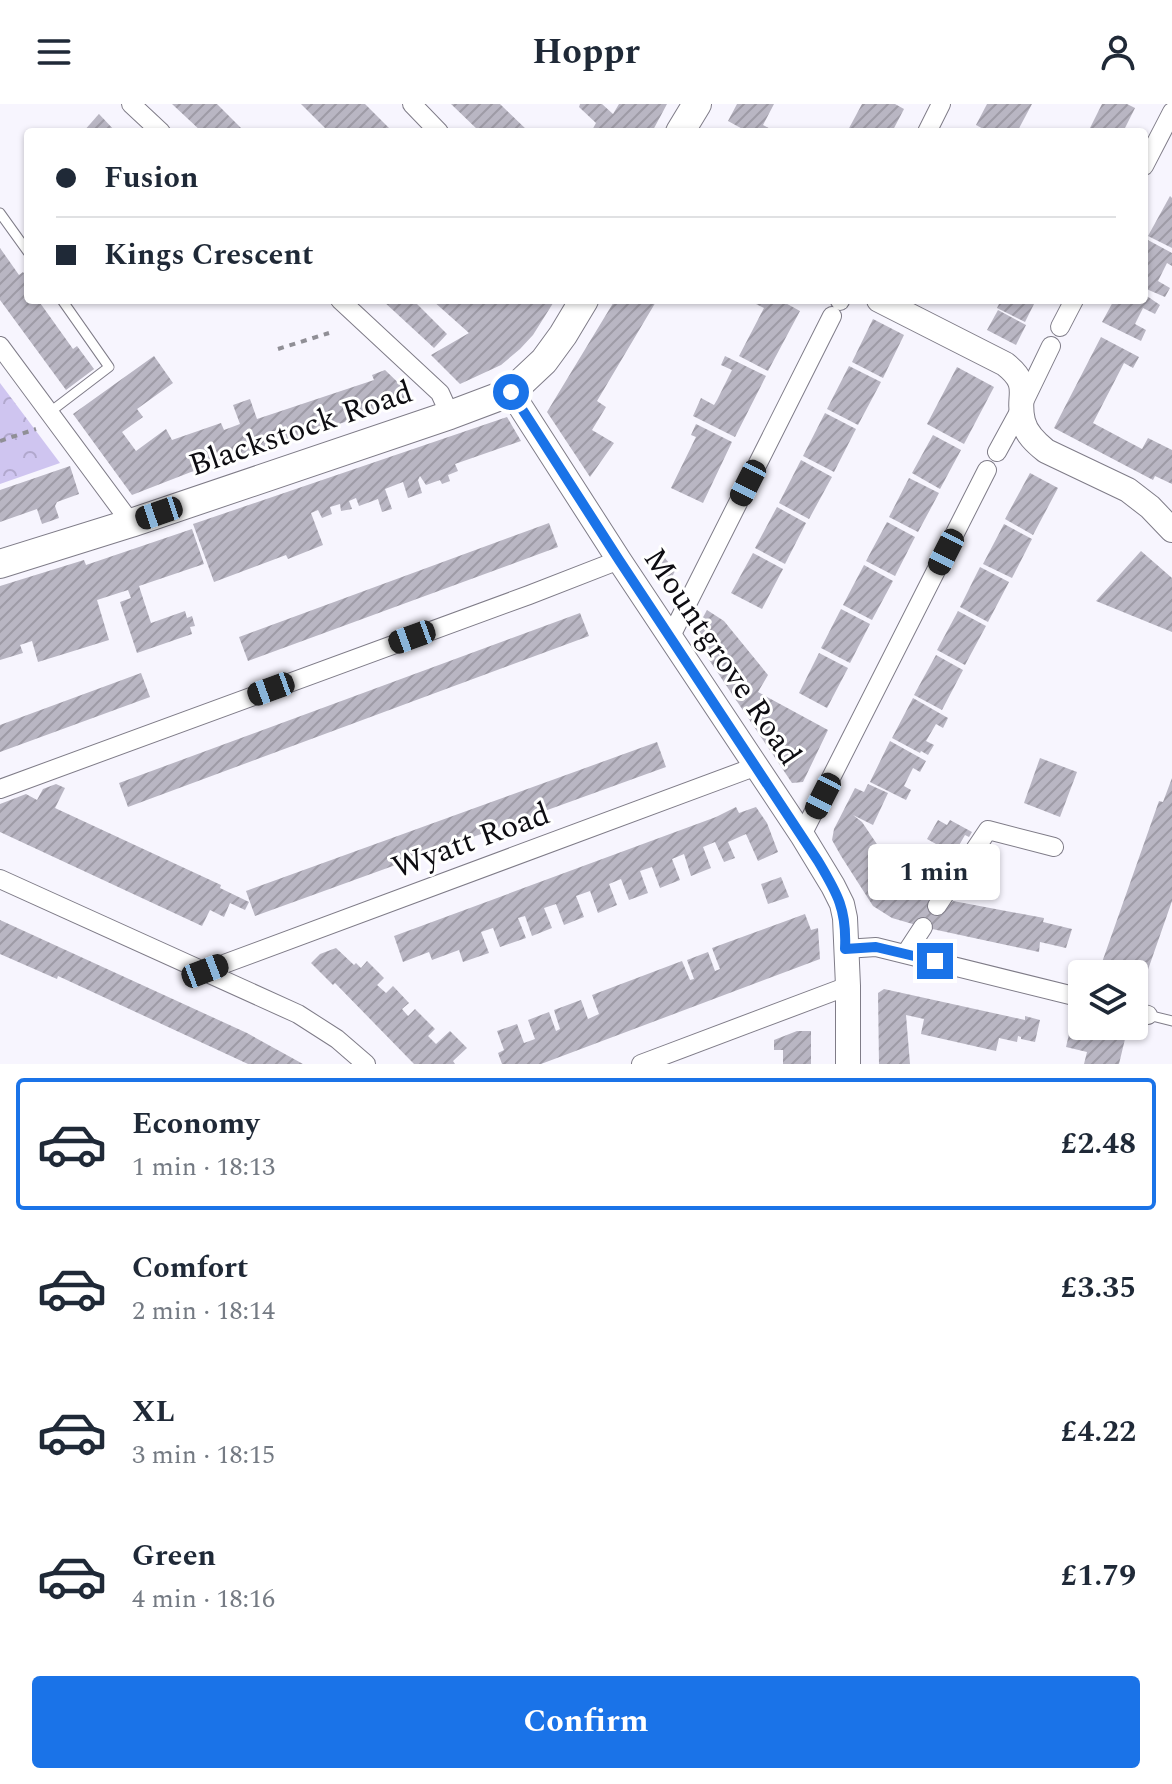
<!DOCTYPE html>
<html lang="en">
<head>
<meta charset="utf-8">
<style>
	body { margin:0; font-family:Spectral,serif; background:#f6f6f7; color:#1f2937; height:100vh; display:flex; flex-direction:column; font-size:30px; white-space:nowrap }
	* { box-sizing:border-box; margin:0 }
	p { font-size:26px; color:#747a83 }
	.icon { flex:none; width:44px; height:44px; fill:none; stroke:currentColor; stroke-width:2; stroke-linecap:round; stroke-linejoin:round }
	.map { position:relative; height:960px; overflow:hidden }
	.side { display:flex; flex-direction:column; background:#fff; flex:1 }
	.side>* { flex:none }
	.banner { position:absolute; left:24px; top:24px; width:1124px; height:176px; border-radius:8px; box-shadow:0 2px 6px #0004; display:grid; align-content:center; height:176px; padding:0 32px; background:#fff }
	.buttons { position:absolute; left:1068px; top:856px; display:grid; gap:16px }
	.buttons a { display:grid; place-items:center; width:80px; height:80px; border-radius:8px; background:#fff; box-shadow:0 2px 6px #0004; font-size:40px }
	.end { position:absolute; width:36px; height:36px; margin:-18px; border:10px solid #1a73e8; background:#fff; box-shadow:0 0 0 4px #fff }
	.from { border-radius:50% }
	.bubble { position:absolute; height:56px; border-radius:8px; background:#fff; box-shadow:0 2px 6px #0004; font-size:26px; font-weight:700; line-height:56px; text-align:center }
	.car { position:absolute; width:24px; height:48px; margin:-24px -12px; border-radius:10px; box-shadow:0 0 6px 2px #0007; background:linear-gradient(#222 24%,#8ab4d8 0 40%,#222 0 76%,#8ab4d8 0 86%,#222 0) }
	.banner b { display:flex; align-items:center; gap:28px; height:76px; font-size:30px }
	.banner b+b { border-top:2px solid #e0e1e3 }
	.banner i { width:20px; height:20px; background:#1f2937 }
	ul { padding:14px 0 0; list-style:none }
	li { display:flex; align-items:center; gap:24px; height:132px; margin:0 16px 12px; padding:0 16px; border:4px solid transparent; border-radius:8px }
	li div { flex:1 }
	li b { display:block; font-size:30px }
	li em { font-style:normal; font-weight:700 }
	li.current { border-color:#1a73e8 }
	li>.icon { width:72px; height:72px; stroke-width:1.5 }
	.cta { display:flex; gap:16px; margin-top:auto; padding:16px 32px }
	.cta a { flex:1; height:92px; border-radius:8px; background:#1a73e8; color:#fff; font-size:32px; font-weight:700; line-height:92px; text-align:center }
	header { display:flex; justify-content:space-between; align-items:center; height:104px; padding:0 32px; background:#fff; font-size:36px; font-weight:700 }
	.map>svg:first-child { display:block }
	.park { fill:url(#park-crowns) }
	.building { fill:url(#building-hatch) }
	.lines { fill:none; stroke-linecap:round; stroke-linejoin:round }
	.lane-casing { stroke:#7f7c88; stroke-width:11 }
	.street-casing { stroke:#7f7c88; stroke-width:20 }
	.secondary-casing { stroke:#7f7c88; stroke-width:26 }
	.primary-casing { stroke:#7f7c88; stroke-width:30 }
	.path { stroke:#908f96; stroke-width:4; stroke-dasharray:6 6; stroke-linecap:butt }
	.lane { stroke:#fff; stroke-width:9 }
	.street { stroke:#fff; stroke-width:18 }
	.secondary { stroke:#fff; stroke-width:24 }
	.primary { stroke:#fff; stroke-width:28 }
	.route { stroke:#1a73e8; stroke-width:10 }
	.labels { text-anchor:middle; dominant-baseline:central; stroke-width:6; stroke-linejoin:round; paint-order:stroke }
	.street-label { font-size:32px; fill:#0e0d12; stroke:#fff }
</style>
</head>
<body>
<header><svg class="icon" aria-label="menu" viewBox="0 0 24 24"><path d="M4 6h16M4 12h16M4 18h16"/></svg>Hoppr<svg class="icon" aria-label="person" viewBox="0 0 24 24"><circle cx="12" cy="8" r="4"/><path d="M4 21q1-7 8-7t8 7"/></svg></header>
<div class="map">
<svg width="1172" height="960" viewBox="0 0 1172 960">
	<defs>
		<pattern id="park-crowns" width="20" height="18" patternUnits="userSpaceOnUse" patternTransform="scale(2)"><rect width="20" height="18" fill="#cfc5f0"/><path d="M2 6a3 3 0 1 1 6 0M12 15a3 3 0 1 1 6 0" fill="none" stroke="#b1a8cd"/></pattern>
		<pattern id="building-hatch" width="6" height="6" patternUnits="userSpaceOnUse" patternTransform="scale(2)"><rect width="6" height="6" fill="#b9b6c3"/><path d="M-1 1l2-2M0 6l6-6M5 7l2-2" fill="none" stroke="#9e9ba6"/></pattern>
	</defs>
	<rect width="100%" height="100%" fill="#f7f5fe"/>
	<polygon class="park" points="0,279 60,359 0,380"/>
	<g class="building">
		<polygon points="172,0 217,0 245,28 202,28"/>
		<polygon points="301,0 365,0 393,28 329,28"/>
		<polygon points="451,0 500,0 529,28 480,28"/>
		<polygon points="580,0 602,0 613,10 619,0 667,0 652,28 591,28 596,19 579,3"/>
		<polygon points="737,0 774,0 763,21 776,28 748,28 728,17"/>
		<polygon points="862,0 895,0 904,5 892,28 847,28"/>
		<polygon points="987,0 1032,0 1017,28 989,28 976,21"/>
		<polygon points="1102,0 1127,0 1135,4 1123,28 1088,28"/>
		<polygon points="99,10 116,28 83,28"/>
		<polygon points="1170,92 1172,94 1172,144 1148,132"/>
		<polygon points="1146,135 1172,149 1172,162 1167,159 1158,177 1170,184 1165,193 1144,184 1144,139"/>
		<polygon points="0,144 19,171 23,168 28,175 28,196 38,196 73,245 77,242 94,265 66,286 0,196"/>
		<polygon points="1144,190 1160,201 1155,210 1143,204 1135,220 1146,226 1141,237 1102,218 1114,196 1144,196"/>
		<polygon points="382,196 413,196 447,230 434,244"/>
		<polygon points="432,196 555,196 533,231 520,245 501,261 460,280 431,251 469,229"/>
		<polygon points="615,196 657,196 597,297 606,303 592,326 614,339 590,373 547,308"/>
		<polygon points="758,196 780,196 800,207 768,267 739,252 764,204 756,200"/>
		<polygon points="1001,196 1036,196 1025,218 997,204"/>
		<polygon points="998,206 1026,221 1016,241 987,226"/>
		<polygon points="873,215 904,231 883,274 852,258"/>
		<polygon points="1101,233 1139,253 1133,264 1124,259 1093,319 1142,345 1148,334 1172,346 1172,380 1155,372 1153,376 1054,324"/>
		<polygon points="154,252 173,279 137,305 143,313 122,328 136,347 166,325 172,336 221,319 224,326 240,320 233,301 250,295 257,315 374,276 372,271 385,266 412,292 384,305 234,355 191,368 132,391 73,310"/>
		<polygon points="725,252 766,272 735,333 693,312 701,294 714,301 717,296 732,266 721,261"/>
		<polygon points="849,262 881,278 858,321 827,305"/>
		<polygon points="957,263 994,283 964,340 927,320"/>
		<polygon points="825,309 856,325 834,368 803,352"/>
		<polygon points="507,313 521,337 455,360 458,367 448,371 450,377 442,380 440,376 426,381 420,372 418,376 422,389 408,394 403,378 385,385 392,405 382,408 378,395 359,402 356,394 349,397 352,405 341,407 340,400 330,403 332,410 322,414 318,406 311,409 323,441 288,455 286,451 214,478 193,420"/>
		<polygon points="696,320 732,338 703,399 671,384 696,333 691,331"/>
		<polygon points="933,331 961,346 940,385 912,369"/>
		<polygon points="801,356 832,373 809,415 779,399"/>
		<polygon points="70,362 79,390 57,398 55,402 59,414 42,420 37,405 0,418 0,386"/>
		<polygon points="1030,369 1058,384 1033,431 1005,415"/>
		<polygon points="909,374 939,389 918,428 889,413"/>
		<polygon points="777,403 806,419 785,460 755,444"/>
		<polygon points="887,418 915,433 895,472 866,457"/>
		<polygon points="549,419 558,443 248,557 239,533"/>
		<polygon points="1004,420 1032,435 1012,474 983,460"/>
		<polygon points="192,425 204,460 139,482 151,519 185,507 187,514 192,512 195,522 190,523 192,530 137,549 120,498 131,494 128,486 97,496 109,536 38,558 32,537 20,541 23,549 0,556 0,482 84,456 86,461"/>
		<polygon points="1141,447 1172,474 1172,528 1096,497"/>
		<polygon points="753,449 783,465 762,505 731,489"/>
		<polygon points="662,450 675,467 669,479 663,480 654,465"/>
		<polygon points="864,461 893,477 872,516 843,501"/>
		<polygon points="980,463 1009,478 988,518 960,503"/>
		<polygon points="841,505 870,520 850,559 821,544"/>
		<polygon points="707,506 724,517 768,571 758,588 828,626 803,678 792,679 697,538 696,526"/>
		<polygon points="958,507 986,522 965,561 937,546"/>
		<polygon points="580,509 589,532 128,703 119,679"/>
		<polygon points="819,549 848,564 827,604 799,589"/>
		<polygon points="936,551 963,566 942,606 914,591"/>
		<polygon points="141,569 150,593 0,648 0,621"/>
		<polygon points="913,594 948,614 943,624 936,620 926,637 934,641 928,651 921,647 920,649 892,634"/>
		<polygon points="890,637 926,657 920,668 913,664 904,682 911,686 906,696 870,678"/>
		<polygon points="657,638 666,663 255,812 246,787"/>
		<polygon points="1040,654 1077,668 1060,713 1024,699"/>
		<polygon points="1172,674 1172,797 1143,880 1134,877 1134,870 1115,870 1100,864 1159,697 1163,698"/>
		<polygon points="56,680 65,684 55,704 221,781 220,784 249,798 245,806 230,799 224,813 210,806 202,822 0,728 0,700 26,690 37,696 43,685"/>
		<polygon points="868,680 888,689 873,721 853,711 862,718 914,795 926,787 942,809 953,797 1044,814 1043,818 1072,825 1066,844 1040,838 1039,848 923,823 892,814 873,802 841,752 832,736 834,725 855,684 864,688"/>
		<polygon points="736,703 739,709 756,703 767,719 778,748 758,757 746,730 728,738 735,754 724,758 715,738 703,743 711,764 691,772 684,750 672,755 680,776 660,784 652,763 640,767 648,789 629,796 621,775 609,780 617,801 598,809 590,787 576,792 584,813 564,821 556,800 544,804 552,824 532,832 525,812 518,814 526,834 500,843 493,824 481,828 489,849 463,858 459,846 432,856 429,848 403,858 394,832 716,713"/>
		<polygon points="938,716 947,721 950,716 972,728 969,733 965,731 954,750 927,735"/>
		<polygon points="781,773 789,793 768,800 761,780"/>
		<polygon points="805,810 811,826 818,824 820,855 541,960 502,960 498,949 504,946 497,927 517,920 524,939 535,935 528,916 549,908 556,927 560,925 554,906 581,896 588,915 599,910 592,891 682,857 690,876 694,875 687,856 708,848 715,867 720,865 712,844"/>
		<polygon points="0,816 247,929 303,960 248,960 58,872 57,875 0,850"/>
		<polygon points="336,844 354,861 356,859 361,864 367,857 384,874 377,881 386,889 393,882 409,899 402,905 408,912 415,905 435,925 428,932 436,940 450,927 467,944 453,957 455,960 414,960 335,879 333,881 311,859 320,850"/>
		<polygon points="884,885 1025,916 1025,912 1040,916 1035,938 1021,935 1021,933 1018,932 1017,938 999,934 996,947 921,930 924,915 906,911 910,960 879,960 878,889"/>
		<polygon points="1071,921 1125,935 1119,960 1084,960 1087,948 1066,943"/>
		<polygon points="797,927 811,927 811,960 783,960 783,946 774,946 774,936"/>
	</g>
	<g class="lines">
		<g class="lane-casing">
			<g id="lane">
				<polyline points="0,109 28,148"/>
				<polyline points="50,308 109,263 62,196"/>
				<polyline points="1148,911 1172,917"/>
			</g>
		</g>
		<g class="street-casing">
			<g id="street">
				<polyline points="131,0 161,28"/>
				<polyline points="412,0 439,28"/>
				<polyline points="927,28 941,0"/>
				<polyline points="1144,62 1172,8"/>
				<polyline points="340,196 440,289 450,311"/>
				<polyline points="840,197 840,196"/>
				<polyline points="1060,223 1074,196"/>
				<polyline points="0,242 131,419"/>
				<polyline points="997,348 1021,304 1051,242"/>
				<polyline points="671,532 832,212"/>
				<polyline points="0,685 529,491 619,456"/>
				<polyline points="802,731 987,366"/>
				<polyline points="0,775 298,910 337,935 366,960"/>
				<polyline points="937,802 988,726 1054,743"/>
				<polyline points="845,845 876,843 1082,894"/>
				<polyline points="906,849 923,823"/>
				<polyline points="205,867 757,662"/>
				<polyline points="1134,907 1148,911"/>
				<polyline points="641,960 848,882"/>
			</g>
		</g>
		<g class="secondary-casing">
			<g id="secondary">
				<path d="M879 196 1005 260C1033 282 1016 291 1023 317 1026 330 1036 339 1046 347L1128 386 1150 403 1172 426"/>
				<polyline points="511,288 619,456 802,731 833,782 842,800 845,814 848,882 848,960"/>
			</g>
		</g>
		<g class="primary-casing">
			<g id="primary">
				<polyline points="680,28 697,0"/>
				<polyline points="0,460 131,419 450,311 511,288 544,257 563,231 584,196"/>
			</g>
		</g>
		<g class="path">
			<polyline points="278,245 329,229"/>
			<polyline points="0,337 36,325"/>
		</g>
		<use href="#lane" class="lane"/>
		<use href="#street" class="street"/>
		<use href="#secondary" class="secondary"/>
		<use href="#primary" class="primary"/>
	</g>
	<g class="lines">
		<path class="route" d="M511 288 619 456 818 757C837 789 847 805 845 845L876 843 935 857"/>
	</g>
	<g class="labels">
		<g class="street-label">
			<text transform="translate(301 325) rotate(-19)">Blackstock Road</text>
			<text transform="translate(722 553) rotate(56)">Mountgrove Road</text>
			<text transform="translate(471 737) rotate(-20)">Wyatt Road</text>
		</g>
	</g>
</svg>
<div class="buttons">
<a><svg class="icon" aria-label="layers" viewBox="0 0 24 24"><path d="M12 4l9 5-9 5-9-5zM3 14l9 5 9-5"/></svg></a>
</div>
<i class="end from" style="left:511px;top:288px"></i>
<i class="end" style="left:935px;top:857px"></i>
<div class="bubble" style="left:868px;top:740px;width:132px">1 min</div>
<i class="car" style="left:748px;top:379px;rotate:207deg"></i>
<i class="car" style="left:159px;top:409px;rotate:251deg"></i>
<i class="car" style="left:946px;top:448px;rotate:207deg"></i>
<i class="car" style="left:412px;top:533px;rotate:250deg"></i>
<i class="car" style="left:271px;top:585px;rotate:250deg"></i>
<i class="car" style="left:823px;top:692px;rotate:207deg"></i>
<i class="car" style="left:205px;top:867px;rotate:69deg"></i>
<div class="banner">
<b><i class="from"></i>Fusion</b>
<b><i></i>Kings Crescent</b>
</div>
</div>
<section class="side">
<ul>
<li class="current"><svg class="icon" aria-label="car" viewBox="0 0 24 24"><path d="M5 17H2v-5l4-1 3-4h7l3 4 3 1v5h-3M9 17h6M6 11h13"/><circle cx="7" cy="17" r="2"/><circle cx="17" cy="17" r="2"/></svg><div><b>Economy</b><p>1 min · 18:13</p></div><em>£2.48</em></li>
<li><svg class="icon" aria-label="car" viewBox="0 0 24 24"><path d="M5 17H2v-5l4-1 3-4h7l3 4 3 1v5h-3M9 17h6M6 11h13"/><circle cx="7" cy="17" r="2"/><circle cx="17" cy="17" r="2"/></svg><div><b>Comfort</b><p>2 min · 18:14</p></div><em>£3.35</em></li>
<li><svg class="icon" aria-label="car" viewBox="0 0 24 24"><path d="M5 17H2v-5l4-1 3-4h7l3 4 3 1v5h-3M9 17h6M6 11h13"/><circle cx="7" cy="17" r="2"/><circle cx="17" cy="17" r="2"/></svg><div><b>XL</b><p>3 min · 18:15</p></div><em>£4.22</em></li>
<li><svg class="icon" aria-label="car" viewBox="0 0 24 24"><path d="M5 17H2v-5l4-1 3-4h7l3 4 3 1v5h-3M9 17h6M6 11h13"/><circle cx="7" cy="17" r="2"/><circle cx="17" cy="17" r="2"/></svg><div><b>Green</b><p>4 min · 18:16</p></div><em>£1.79</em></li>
</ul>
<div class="cta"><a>Confirm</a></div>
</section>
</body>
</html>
